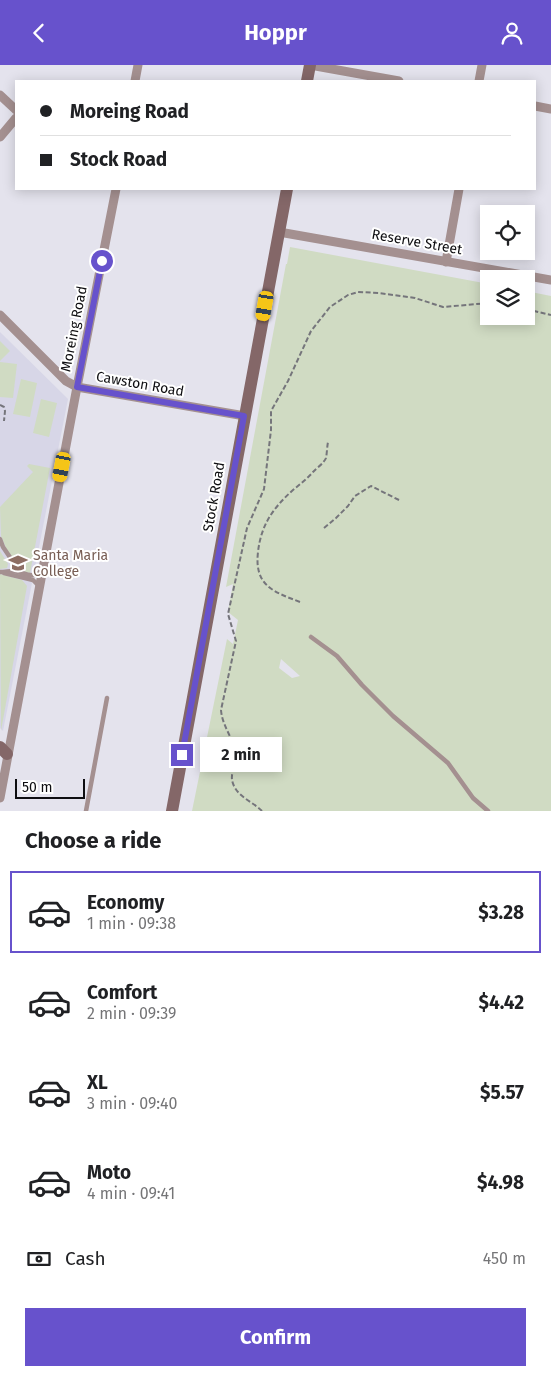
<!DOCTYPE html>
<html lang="en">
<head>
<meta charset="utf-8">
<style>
	body { margin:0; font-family:"Fira Sans",sans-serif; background:#f6f6f6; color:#202124; height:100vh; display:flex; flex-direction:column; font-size:19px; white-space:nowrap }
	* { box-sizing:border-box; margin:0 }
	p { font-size:16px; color:#757577 }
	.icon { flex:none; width:28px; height:28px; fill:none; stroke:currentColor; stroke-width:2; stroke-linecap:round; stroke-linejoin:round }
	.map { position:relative; height:746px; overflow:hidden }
	.sheet { display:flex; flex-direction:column; background:#fff; flex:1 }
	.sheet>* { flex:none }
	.top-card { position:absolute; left:15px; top:15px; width:521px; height:110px; border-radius:0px; box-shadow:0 2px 12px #0003; display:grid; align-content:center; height:110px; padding:0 25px; background:#fff }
	.fabs { position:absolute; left:480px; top:140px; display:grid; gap:10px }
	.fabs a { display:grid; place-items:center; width:55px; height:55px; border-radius:0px; background:#fff; box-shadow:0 2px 12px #0003; font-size:25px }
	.scale { position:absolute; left:15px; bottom:12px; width:70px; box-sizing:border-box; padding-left:5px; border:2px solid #0e0e11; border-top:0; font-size:14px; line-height:18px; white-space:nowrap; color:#0e0e11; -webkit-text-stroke:4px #fff; paint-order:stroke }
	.end { position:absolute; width:22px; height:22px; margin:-11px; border:6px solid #6752cc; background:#fff; box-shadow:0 0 0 2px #fff }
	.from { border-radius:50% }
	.bubble { position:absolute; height:35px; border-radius:0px; background:#fff; box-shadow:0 2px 12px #0003; font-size:16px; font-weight:700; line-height:35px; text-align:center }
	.car { position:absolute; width:15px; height:30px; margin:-15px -8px; border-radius:6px; box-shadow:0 0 4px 1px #0007; background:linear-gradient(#f5c518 24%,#345 0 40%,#f5c518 0 76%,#345 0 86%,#f5c518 0) }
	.top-card b { display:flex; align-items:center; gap:18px; height:48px; font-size:19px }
	.top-card b+b { border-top:1px solid #e0e0e0 }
	.top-card i { width:12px; height:12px; background:#202124 }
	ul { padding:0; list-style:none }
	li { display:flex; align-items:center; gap:15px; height:82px; margin:0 10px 8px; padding:0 15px; border:2px solid transparent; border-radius:0px }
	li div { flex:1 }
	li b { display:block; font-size:19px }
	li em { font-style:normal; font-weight:700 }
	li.selected { border-color:#6752cc }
	li>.icon { width:45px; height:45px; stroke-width:1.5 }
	h2 { padding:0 25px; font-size:22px; line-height:60px }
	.pay { display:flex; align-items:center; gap:12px; height:55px; padding:0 25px; font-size:19px }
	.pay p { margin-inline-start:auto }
	.action { display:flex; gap:10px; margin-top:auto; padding:10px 25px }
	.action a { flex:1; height:58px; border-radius:0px; background:#6752cc; color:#fff; font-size:20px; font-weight:700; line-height:58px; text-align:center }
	header { display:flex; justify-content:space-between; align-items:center; height:65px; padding:0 25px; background:#6752cc; color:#fff; font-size:22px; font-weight:700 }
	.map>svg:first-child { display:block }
	.built { fill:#d7d6e7 }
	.green { fill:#d0dbc3; fill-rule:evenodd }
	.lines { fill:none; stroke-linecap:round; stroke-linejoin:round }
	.path { stroke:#75757b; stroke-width:2; stroke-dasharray:5 2.5; stroke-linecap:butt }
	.lane { stroke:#a49090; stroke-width:4.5 }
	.street { stroke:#a49090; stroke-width:9 }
	.secondary { stroke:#846768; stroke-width:12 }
	.route { stroke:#6752cc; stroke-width:6 }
	.labels { text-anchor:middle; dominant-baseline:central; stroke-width:4; stroke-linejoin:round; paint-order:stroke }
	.street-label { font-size:14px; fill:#0e0e11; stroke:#fff }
	.education-label { font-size:14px; fill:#785e54; stroke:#fff; text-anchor:start }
</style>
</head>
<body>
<header><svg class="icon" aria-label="back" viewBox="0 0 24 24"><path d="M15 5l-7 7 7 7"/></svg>Hoppr<svg class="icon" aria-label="person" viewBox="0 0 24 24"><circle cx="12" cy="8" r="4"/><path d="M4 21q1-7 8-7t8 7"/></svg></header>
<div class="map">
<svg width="551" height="746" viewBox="0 0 551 746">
	<rect width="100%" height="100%" fill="#e4e3ed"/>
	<polygon class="built" points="0,267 68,334 3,666 0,663"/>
	<g class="green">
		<path d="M290 182 489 219V251H526V226L551 231V746H192L227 574 233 579 238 555 228 547 233 519 226 522 286 199H287ZM281 594 300 611 292 613 279 603Z"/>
		<polygon points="0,276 10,286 0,296"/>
		<polygon points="0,297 17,299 13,333 0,332"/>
		<polygon points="21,314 37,318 30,352 13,349"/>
		<polygon points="41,334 57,338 49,372 33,368"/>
		<polygon points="29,399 50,403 30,508 22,506 7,485 1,471 0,442 33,407 27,401"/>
		<polygon points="0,486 8,499 7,503 0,504"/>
		<polygon points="0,509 22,515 27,521 1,666"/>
	</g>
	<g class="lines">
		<g class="path">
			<polyline points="526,244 551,250"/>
			<polyline points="0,340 4,342 5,346 4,356"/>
			<polyline points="324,463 336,453 348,441 355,431 371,421 401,436"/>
			<path d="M300 537C274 527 254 521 258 487 261 460 273 443 293 425 300 419 307 414 313 407 317 403 324 398 326 393 327 388 327 382 328 377"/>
			<path d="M262 746C254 738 241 733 235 723 227 709 237 703 236 690 234 674 222 661 221 645L236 576 228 549 247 463 264 424 271 365V346L288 316 311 266 330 242 348 230 358 227 379 228 415 233 443 242 489 238"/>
		</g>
		<g class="lane">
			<polyline points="0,474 3,482 20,507"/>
			<path d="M0 507C5 507 9 506 13 506 24 507 32 515 42 506"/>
			<polyline points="4,508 33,515 38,520"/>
			<polyline points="311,572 337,591 362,620 393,651 448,698 473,733 488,746"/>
			<polyline points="86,746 107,633"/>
		</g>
		<g class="street">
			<polyline points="310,0 399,16"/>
			<polyline points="135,16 138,0"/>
			<polyline points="479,16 482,0"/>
			<polyline points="0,30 16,45"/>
			<polyline points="535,41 551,44"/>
			<polyline points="0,72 16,53"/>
			<polyline points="279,167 551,215"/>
			<polyline points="446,197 459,124"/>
			<polyline points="0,250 66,316 77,322 245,351"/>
			<polyline points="0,733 77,322 116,124"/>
		</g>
		<g class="secondary">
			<polyline points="307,16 310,0"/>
			<polyline points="0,682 7,689"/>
			<polyline points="172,746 287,124"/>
		</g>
	</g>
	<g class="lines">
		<polyline class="route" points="102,196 77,322 244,351 182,690"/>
	</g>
	<defs>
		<g id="school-bare" transform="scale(1.5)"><path d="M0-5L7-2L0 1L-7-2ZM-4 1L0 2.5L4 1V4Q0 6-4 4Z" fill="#8d6e63" stroke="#fff" stroke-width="2.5" paint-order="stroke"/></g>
	</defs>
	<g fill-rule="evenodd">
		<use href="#school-bare" x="18" y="498"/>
	</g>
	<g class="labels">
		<g class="street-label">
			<text transform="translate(417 177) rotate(10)">Reserve Street</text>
			<text transform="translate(74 264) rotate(-79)">Moreing Road</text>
			<text transform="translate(140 319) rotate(10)">Cawston Road</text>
			<text transform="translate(214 432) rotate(-80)">Stock Road</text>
		</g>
		<g class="education-label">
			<text x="33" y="490">Santa Maria<tspan x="33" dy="16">College</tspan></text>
		</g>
	</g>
</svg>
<div class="fabs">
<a><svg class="icon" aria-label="locate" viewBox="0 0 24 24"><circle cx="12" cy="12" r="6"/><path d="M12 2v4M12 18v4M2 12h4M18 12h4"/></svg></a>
<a><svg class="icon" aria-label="layers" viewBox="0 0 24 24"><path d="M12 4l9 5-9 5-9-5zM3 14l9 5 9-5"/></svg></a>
</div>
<div class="scale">50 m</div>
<i class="end from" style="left:102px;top:196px"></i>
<i class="end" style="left:182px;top:690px"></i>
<div class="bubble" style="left:200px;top:672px;width:82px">2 min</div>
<i class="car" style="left:265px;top:241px;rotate:190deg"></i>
<i class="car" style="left:62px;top:402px;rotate:191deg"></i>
<div class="top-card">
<b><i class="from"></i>Moreing Road</b>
<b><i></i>Stock Road</b>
</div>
</div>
<section class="sheet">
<h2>Choose a ride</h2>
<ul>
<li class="selected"><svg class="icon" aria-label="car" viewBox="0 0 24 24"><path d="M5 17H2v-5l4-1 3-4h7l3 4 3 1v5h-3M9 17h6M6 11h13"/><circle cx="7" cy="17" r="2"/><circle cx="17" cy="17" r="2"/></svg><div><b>Economy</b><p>1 min · 09:38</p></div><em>$3.28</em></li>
<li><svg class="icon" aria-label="car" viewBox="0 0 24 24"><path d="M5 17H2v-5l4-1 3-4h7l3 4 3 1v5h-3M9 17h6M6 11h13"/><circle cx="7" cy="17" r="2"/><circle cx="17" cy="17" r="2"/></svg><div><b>Comfort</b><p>2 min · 09:39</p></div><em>$4.42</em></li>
<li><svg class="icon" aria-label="car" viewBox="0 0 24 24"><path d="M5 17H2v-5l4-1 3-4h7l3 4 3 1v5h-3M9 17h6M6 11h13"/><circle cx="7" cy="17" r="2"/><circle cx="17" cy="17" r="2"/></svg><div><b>XL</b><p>3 min · 09:40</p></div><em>$5.57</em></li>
<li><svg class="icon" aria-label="car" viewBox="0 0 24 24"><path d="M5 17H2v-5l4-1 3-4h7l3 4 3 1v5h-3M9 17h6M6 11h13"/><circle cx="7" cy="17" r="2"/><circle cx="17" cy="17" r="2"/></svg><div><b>Moto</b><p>4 min · 09:41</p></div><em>$4.98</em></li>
</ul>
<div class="pay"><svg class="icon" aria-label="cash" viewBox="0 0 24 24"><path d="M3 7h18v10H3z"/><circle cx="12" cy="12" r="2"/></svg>Cash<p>450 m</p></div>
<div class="action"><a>Confirm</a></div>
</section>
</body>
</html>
